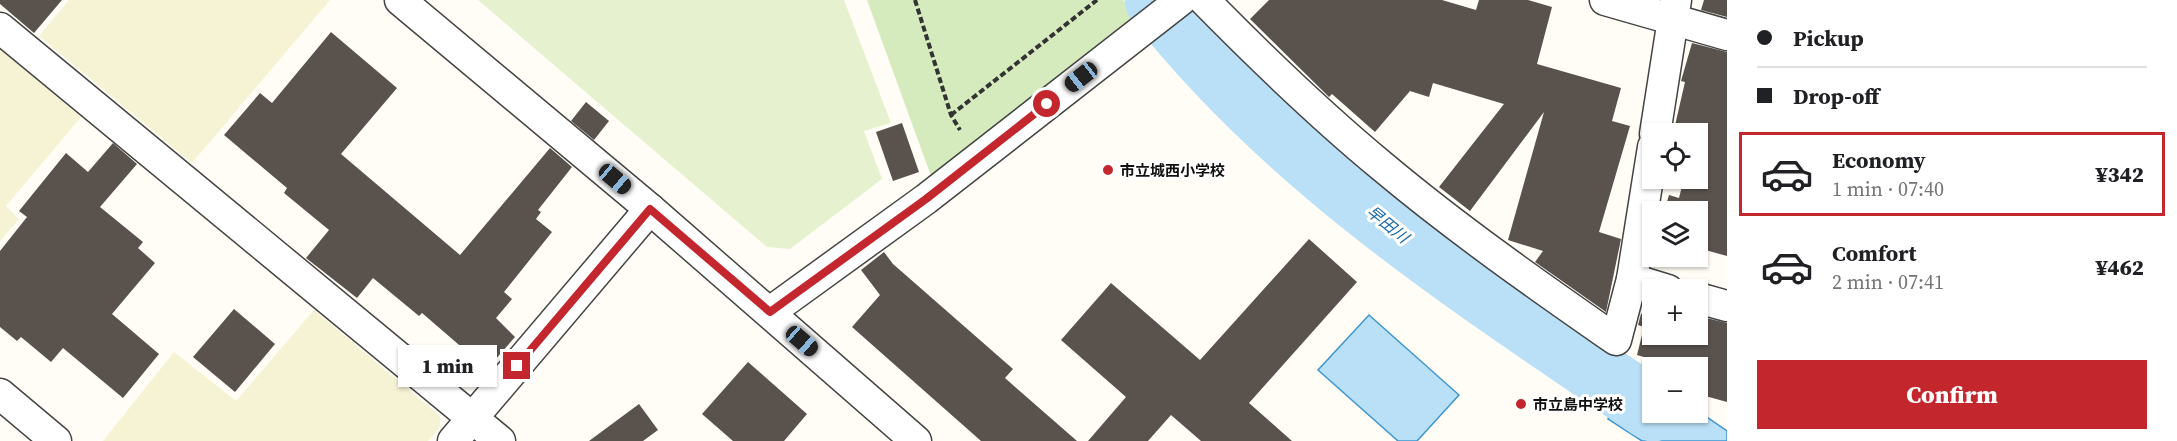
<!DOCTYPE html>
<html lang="en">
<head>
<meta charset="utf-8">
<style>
	body { margin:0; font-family:"Source Serif 4","Noto Sans JP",serif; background:#f6f6f6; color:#202124; height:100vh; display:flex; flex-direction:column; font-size:22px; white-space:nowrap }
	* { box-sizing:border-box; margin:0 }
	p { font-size:20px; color:#757577 }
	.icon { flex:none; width:33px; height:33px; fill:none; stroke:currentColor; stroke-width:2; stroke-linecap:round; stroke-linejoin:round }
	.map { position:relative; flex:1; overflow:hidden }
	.side { display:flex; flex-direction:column; background:#fff; width:450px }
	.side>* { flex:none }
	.hud { display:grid; align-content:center; height:132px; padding:0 30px; background:#fff }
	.fabs { position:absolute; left:1642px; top:123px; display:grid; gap:12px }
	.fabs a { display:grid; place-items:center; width:66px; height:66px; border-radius:0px; background:#fff; box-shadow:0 2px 4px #0004; font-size:30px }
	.end { position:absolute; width:27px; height:27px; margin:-14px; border:8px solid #c4262e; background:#fff; box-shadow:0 0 0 3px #fff }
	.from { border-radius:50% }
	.bubble { position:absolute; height:42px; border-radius:0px; background:#fff; box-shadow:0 2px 4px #0004; font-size:20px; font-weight:800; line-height:42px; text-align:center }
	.car { position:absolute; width:18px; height:36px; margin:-18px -9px; border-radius:8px; box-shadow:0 0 4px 2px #0007; background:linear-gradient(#222 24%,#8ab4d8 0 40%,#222 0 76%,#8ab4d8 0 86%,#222 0) }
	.hud b { display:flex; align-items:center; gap:21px; height:57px; font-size:22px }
	.hud b+b { border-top:2px solid #e0e0e0 }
	.hud i { width:15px; height:15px; background:#202124 }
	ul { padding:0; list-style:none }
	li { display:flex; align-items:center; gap:18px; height:84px; margin:0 12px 9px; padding:0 18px; border:3px solid transparent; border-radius:0px }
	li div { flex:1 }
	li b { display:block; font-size:22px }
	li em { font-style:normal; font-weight:800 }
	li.on { border-color:#c4262e }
	li>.icon { width:54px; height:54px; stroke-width:1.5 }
	.button { display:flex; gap:12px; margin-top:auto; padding:12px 30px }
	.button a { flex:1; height:69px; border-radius:0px; background:#c4262e; color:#fff; font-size:24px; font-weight:800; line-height:69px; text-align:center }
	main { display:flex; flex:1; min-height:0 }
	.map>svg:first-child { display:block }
	.farmland { fill:#f6f3d4 }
	.green { fill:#d5ebbd }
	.pitch { fill:#e6f2cf }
	.water { fill:#b9e0f7; stroke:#3f96cf; stroke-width:1.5 }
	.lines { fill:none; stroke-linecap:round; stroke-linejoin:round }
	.river { stroke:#b9e0f7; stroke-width:63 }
	.building { fill:#5a524d }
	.street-casing { stroke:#444; stroke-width:33 }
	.path { stroke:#333; stroke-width:4; stroke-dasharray:6 3; stroke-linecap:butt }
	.street { stroke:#fff; stroke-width:30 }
	.route { stroke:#c4262e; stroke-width:8 }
	.poi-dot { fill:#c4262e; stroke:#fff; stroke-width:2 }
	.labels { text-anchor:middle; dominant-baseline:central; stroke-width:6; stroke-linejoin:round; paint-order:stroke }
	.poi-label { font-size:15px; font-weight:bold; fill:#111; stroke:#fff; text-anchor:start }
	.water-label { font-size:16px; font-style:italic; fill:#1768a6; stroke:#fff }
</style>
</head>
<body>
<main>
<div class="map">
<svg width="1727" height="441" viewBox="0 0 1727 441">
	<rect width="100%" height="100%" fill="#fffdf5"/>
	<g class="farmland">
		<polygon points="69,0 330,0 192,163 39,36"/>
		<polygon points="0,49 81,117 6,206 19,219 0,241"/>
		<polygon points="314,310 440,416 440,427 428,441 103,441 174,352 236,401"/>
	</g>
	<polygon class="green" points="867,0 1123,0 1136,17 931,176"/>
	<polygon class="pitch" points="478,0 844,0 891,123 864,131 882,179 790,249 767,247"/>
	<g class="water">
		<polygon points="1369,315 1459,395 1417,441 1398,441 1318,370"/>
		<polygon points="1629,363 1653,380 1653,412 1698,411 1727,431 1727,441 1642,441 1608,419"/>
	</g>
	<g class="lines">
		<path class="river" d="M1156 0C1290 171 1475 289 1653 410"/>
	</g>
	<g class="building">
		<polygon points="0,0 62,0 34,33 0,4"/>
		<polygon points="1269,0 1442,0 1476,10 1479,0 1528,0 1552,7 1537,64 1621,88 1612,121 1630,126 1599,232 1621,239 1606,312 1535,262 1543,251 1508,240 1544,112 1470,211 1439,187 1504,104 1433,83 1429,97 1410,91 1375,132 1332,94 1329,97 1250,19"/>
		<polygon points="1704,0 1727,0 1727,17 1701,10"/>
		<polygon points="331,32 397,88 341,154 460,255 550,148 572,167 538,210 541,212 536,219 552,232 504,292 512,299 496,318 515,337 487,369 422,313 419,316 373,278 357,298 306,258 329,230 284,193 287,188 224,135 260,93 272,103"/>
		<polygon points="1692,43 1727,52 1727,256 1698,248 1698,212 1664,212 1669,195 1679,198 1684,178 1698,178 1698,134 1673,134 1685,82 1681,81"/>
		<polygon points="586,102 609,121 594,140 571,121"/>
		<polygon points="902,123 919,172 893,181 876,132"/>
		<polygon points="113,143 137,164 100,207 143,242 138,248 155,263 112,314 159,354 123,398 63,348 51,362 21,337 17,341 0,327 0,251 27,217 19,211 66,153 88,172"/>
		<polygon points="1309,239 1357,282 1249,403 1292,441 1201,441 1171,415 1148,441 1088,441 1126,397 1061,340 1111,283 1200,360"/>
		<polygon points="884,252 893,264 1013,369 1005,378 1077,441 981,441 852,327 880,295 861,270"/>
		<polygon points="1653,306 1653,334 1698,334 1698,316 1727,323 1727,402 1698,394 1698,368 1644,368 1647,358 1637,355 1644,327 1638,325 1641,314"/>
		<polygon points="234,309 275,344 235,392 193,357"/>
		<polygon points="748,362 807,414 784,441 733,441 702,414"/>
		<polygon points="639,404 658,430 643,441 589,441"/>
	</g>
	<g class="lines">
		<g class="street-casing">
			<g id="street">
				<polyline points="400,0 650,209 916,441"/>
				<path d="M1204 0C1261 58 1320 115 1383 167 1457 229 1537 285 1616 340L1632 279 1653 147"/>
				<polyline points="1605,0 1727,35"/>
				<polyline points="0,28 500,441"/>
				<polyline points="1655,134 1676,0"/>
				<polyline points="1632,279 1668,290"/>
				<polyline points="1698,298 1727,306"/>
				<polyline points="770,312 926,199 1181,0"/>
				<polyline points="0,394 56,441"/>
				<polyline points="453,441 650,209"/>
			</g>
		</g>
		<g class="path">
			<polyline points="915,0 951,115 960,130"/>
			<polyline points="951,115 1097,0"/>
		</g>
		<use href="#street" class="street"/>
	</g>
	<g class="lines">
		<polyline class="route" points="517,366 650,209 770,312 926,199 1047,104"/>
	</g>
	<g class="poi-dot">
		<circle cx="1108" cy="170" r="6"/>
		<circle cx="1521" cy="404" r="6"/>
	</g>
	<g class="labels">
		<g class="poi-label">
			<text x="1120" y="170">市立城西小学校</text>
			<text x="1533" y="404">市立島中学校</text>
		</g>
		<g class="water-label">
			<text transform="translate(1388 224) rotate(39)">早田川</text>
		</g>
	</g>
</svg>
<div class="fabs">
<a><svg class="icon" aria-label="locate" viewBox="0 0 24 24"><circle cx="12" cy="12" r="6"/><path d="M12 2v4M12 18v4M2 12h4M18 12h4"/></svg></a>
<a><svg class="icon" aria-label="layers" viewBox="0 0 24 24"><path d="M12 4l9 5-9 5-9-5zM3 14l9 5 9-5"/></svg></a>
<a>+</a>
<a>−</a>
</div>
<i class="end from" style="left:1047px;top:104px"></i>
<i class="end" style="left:517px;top:366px"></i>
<div class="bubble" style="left:398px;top:345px;width:99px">1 min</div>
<i class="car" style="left:1081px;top:77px;rotate:232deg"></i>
<i class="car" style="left:615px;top:179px;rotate:130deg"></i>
<i class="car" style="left:802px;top:341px;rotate:131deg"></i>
</div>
<section class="side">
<div class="hud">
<b><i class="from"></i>Pickup</b>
<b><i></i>Drop-off</b>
</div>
<ul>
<li class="on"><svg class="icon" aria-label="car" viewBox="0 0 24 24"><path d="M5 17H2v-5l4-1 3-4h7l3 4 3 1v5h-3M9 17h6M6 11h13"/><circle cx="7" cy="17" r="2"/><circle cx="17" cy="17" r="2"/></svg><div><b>Economy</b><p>1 min · 07:40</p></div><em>¥342</em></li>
<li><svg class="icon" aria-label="car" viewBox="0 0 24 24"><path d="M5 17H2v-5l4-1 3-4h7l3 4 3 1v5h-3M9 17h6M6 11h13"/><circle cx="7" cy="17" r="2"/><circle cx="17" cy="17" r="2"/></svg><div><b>Comfort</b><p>2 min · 07:41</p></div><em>¥462</em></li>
</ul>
<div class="button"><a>Confirm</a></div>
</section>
</main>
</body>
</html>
